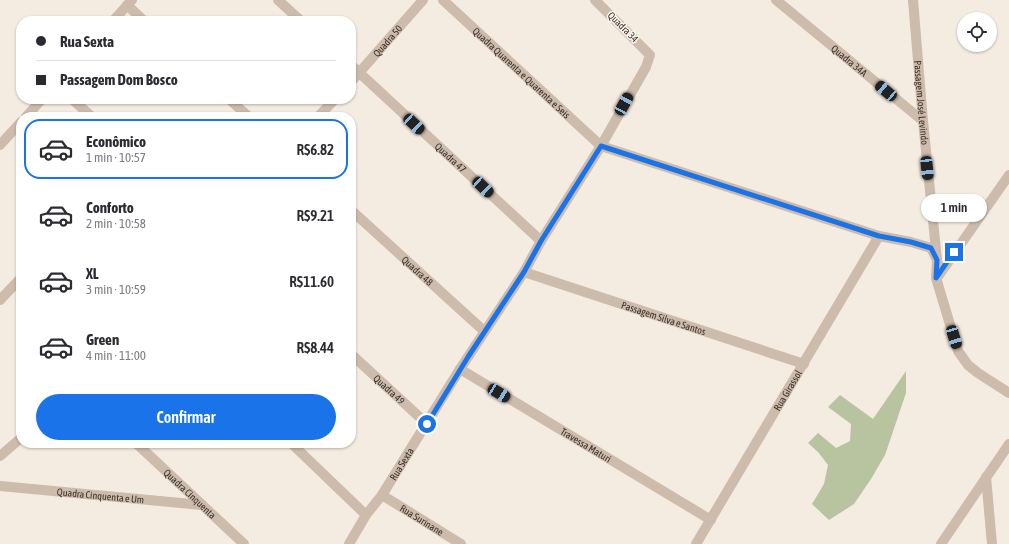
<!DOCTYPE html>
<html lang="pt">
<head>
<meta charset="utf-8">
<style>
	body { margin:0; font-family:"Asap Condensed",sans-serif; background:#f7f7f7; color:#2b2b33; height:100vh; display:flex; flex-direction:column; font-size:15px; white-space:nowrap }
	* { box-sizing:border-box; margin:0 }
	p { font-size:13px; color:#7c7c81 }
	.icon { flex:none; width:22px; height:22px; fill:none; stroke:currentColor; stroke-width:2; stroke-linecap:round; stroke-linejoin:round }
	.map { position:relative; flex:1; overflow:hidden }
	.panel { position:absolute; left:16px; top:112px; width:340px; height:336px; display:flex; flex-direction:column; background:#fff; border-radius:16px; box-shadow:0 1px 3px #0004 }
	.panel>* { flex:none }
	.top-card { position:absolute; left:16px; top:16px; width:340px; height:88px; border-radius:16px; box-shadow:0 1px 3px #0004; display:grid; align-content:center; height:88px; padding:0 20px; background:#fff }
	.controls { position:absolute; left:957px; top:12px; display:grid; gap:8px }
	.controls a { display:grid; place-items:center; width:40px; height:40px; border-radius:50%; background:#fff; box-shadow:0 1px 3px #0004; font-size:20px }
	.end { position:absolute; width:18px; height:18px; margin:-9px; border:5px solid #1a73e8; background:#fff; box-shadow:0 0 0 2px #fff }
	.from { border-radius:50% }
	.bubble { position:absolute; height:28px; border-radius:14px; background:#fff; box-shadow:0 1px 3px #0004; font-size:13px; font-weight:600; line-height:28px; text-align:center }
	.car { position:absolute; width:12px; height:24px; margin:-12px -6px; border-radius:5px; box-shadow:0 0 3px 1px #0007; background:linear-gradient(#222 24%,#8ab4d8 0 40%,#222 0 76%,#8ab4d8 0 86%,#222 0) }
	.top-card b { display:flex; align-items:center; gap:14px; height:38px; font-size:15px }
	.top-card b+b { border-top:1px solid #e1e1e2 }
	.top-card i { width:10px; height:10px; background:#2b2b33 }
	ul { padding:7px 0 0; list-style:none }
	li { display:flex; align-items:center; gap:12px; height:60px; margin:0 8px 6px; padding:0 12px; border:2px solid transparent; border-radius:16px }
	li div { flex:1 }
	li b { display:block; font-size:15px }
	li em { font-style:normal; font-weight:600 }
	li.current { border-color:#1a73e8 }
	li>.icon { width:36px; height:36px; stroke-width:1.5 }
	.cta { display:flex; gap:8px; margin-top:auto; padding:8px 20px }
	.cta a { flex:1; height:46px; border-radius:24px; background:#1a73e8; color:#fff; font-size:16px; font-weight:600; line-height:46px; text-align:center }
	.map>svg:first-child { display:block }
	.green { fill:#b8c4a0 }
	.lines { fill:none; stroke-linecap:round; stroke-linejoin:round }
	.minor { stroke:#cdbbac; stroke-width:10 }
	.tertiary { stroke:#cdbbac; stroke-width:10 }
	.route { stroke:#1a73e8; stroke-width:5 }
	.labels { text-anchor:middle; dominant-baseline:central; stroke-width:3; stroke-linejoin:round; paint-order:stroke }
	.street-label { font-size:10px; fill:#3b302b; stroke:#fbf5ee }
</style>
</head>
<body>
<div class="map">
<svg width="1009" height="544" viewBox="0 0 1009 544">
	<rect width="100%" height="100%" fill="#f4ebe1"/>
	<polygon class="green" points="906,371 906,393 885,455 871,479 854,504 829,520 812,504 824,484 828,465 818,452 808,443 818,433 836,448 850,441 851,424 828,407 840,395 873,419"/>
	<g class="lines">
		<g class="minor">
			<polyline points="278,0 301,21"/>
			<path id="s1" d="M443 0 601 146 879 236 911 242 931 248 937 260"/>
			<path id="s2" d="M776 0 923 121"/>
			<path id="s3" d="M913 0 923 121 937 260 936 278 958 351 968 365 978 373 1009 393"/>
			<polyline points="127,5 144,21"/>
			<polyline points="113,21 132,0"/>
			<path id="s4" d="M351 65 541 241"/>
			<polyline points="72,99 92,117"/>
			<polyline points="229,99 249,117"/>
			<polyline points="26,117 42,99"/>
			<polyline points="0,145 21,122"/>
			<path id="s5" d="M351 210 484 331"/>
			<path id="s6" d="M524 272 804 364"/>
			<polyline points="937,278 1009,175"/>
			<polyline points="0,300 21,278"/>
			<path id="s7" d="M351 354 427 424"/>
			<path id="s8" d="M460 369 711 520"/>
			<path id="s9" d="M136 443 244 544"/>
			<polyline points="291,443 366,515"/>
			<polyline points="986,477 992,544"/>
			<path id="s10" d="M0 486 202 505"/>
			<path id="s11" d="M382 495 461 544"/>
			<path id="s12" d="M349 544 366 515 382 495 460 369 524 272 541 241 601 146 646 67 650 55 595 0"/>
			<path id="s13" d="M696 544 879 236"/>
			<polyline points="941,544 1009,444"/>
		</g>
		<g class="tertiary">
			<path id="s14" d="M351 82 423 0"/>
			<polyline points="318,117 335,99"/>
			<polyline points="0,456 21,438"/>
		</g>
	</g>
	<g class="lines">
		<polyline class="route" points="427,424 468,357 524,272 541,241 601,146 879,236 911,242 931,248 937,260 936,278 954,252"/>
	</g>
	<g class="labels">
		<g class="street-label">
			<text transform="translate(623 27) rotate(45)">Quadra 34</text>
			<text stroke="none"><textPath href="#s14" startOffset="55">Quadra 50</textPath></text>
			<text stroke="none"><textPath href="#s2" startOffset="95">Quadra 34A</textPath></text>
			<text stroke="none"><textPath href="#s1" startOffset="107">Quadra Quarenta e Quarenta e Seis</textPath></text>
			<text stroke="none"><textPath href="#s3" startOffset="103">Passagem José Levindo</textPath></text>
			<text stroke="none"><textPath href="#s4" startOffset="136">Quadra 47</textPath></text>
			<text stroke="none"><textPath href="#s5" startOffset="90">Quadra 48</textPath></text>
			<text stroke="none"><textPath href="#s6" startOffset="147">Passagem Silva e Santos</textPath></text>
			<text stroke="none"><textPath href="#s7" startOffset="52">Quadra 49</textPath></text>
			<text stroke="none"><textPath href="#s13" startOffset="179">Rua Girassol</textPath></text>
			<text stroke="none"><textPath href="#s8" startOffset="147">Travessa Maturi</textPath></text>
			<text stroke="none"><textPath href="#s12" startOffset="96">Rua Sexta</textPath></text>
			<text stroke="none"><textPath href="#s9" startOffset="74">Quadra Cinquenta</textPath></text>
			<text stroke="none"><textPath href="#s10" startOffset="101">Quadra Cinquenta e Um</textPath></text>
			<text stroke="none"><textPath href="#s11" startOffset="47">Rua Surinane</textPath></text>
		</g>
	</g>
</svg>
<div class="controls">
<a><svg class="icon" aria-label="locate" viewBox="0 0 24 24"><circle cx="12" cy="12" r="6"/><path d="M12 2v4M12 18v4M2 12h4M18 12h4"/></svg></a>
</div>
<i class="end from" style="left:427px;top:424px"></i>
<i class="end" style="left:954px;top:252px"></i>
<div class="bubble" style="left:921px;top:194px;width:66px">1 min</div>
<i class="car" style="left:886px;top:91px;rotate:310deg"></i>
<i class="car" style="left:624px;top:104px;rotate:29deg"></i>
<i class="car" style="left:414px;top:124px;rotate:133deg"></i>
<i class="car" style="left:927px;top:168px;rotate:174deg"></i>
<i class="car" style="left:483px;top:187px;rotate:133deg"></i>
<i class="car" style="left:954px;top:337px;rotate:163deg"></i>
<i class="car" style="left:499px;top:393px;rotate:121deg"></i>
<div class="top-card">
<b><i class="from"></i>Rua Sexta</b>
<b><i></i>Passagem Dom Bosco</b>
</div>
<section class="panel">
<ul>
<li class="current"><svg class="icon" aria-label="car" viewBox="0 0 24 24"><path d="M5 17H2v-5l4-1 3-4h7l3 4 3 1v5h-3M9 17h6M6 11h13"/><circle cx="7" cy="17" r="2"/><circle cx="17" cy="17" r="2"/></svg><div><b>Econômico</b><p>1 min · 10:57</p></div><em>R$6.82</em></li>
<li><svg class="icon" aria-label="car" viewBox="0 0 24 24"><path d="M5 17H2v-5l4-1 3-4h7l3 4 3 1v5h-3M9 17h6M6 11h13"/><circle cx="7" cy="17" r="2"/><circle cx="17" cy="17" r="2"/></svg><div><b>Conforto</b><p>2 min · 10:58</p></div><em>R$9.21</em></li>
<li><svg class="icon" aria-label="car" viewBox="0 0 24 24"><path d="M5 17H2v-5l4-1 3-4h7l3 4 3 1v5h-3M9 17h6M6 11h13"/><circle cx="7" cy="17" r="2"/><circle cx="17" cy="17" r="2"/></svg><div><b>XL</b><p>3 min · 10:59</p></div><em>R$11.60</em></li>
<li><svg class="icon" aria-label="car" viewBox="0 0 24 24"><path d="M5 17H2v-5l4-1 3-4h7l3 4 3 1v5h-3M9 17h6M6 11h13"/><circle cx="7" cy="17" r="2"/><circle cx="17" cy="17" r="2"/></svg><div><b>Green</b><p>4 min · 11:00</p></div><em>R$8.44</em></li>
</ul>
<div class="cta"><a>Confirmar</a></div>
</section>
</div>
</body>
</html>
